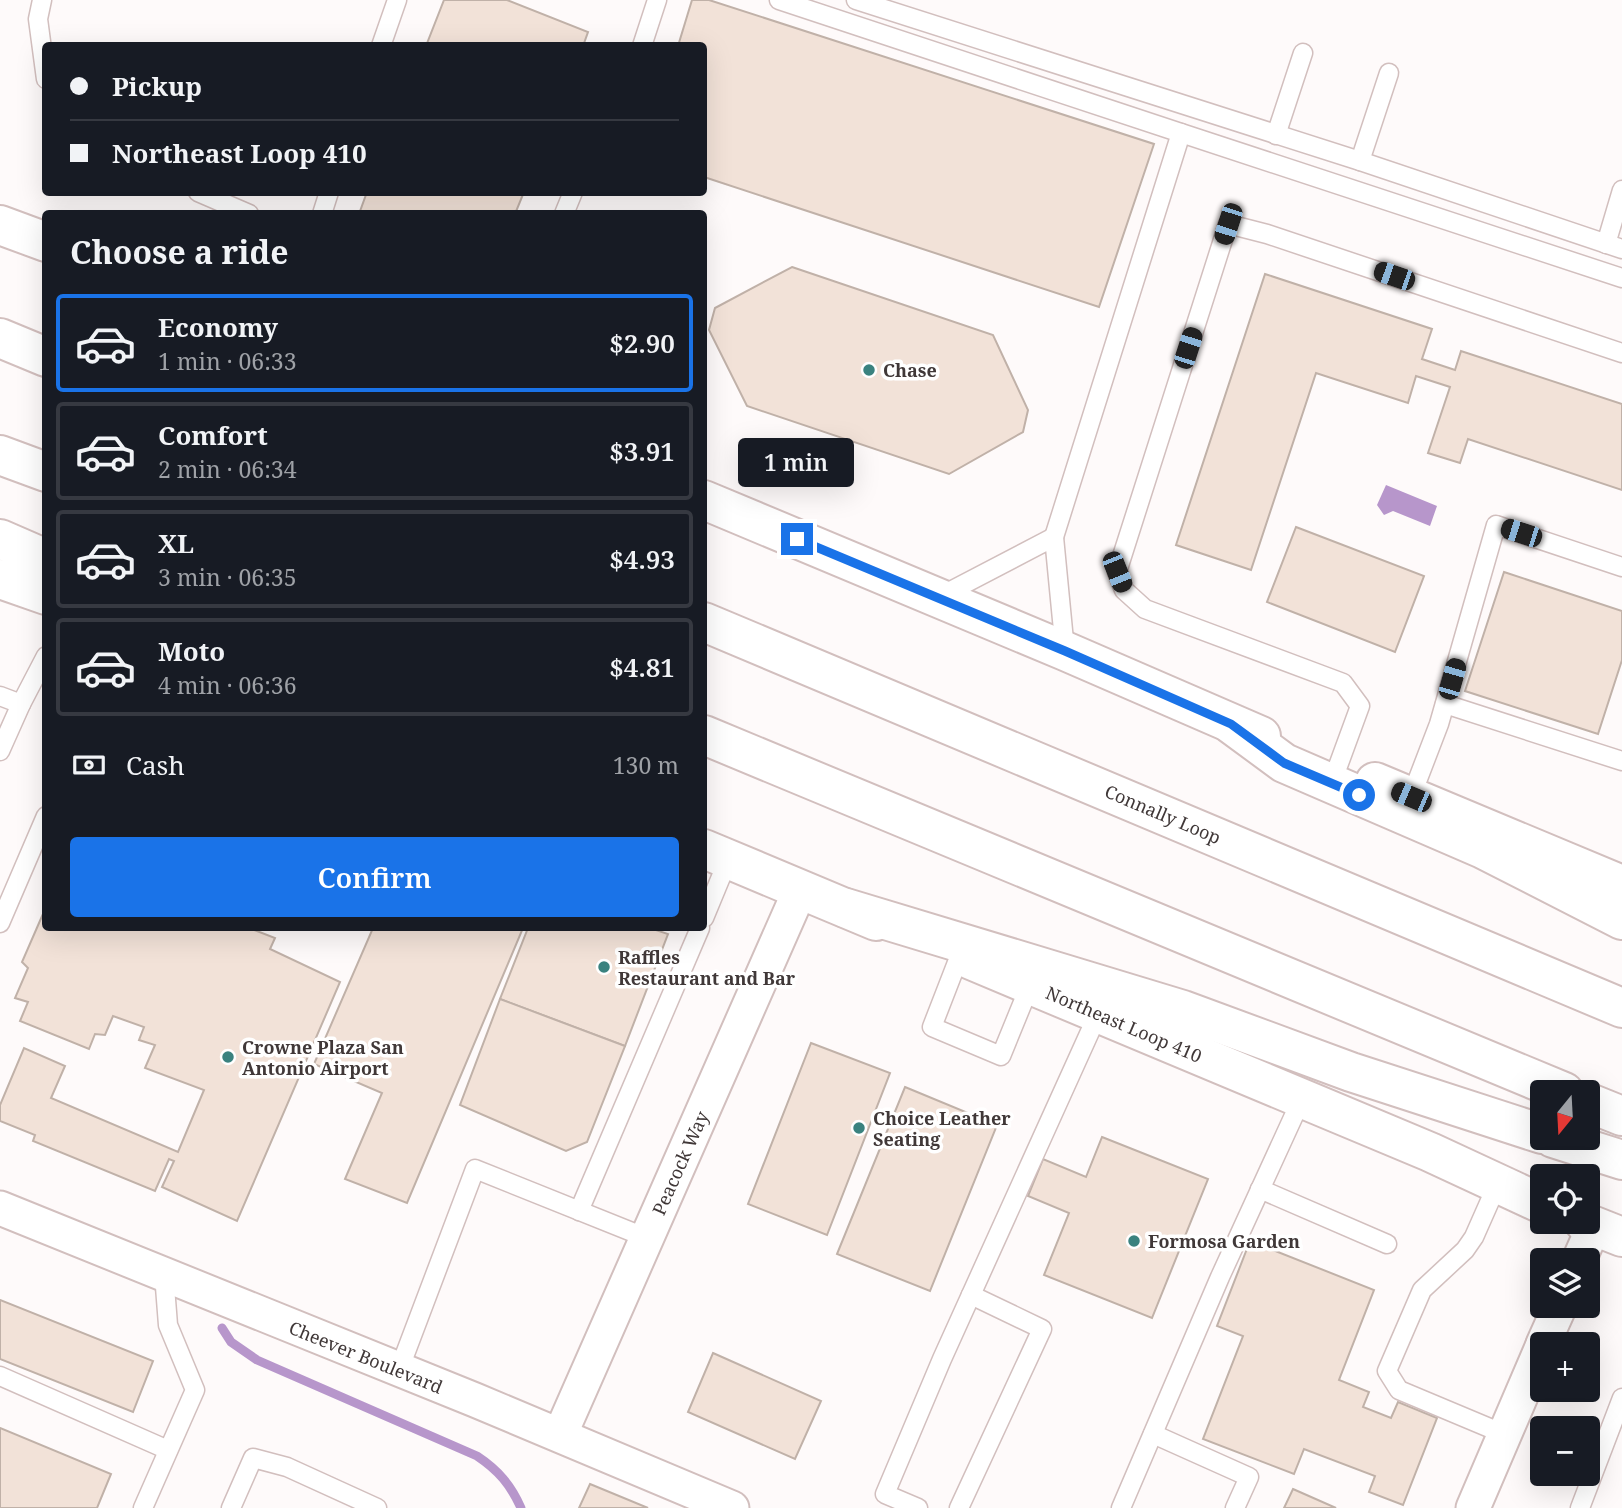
<!DOCTYPE html>
<html lang="en">
<head>
<meta charset="utf-8">
<style>
	body { margin:0; font-family:"Noto Serif",serif; background:#20242c; color:#f1f3f6; height:100vh; display:flex; flex-direction:column; font-size:26px; white-space:nowrap }
	* { box-sizing:border-box; margin:0 }
	p { font-size:23px; color:#9ea1a6 }
	.icon { flex:none; width:38px; height:38px; fill:none; stroke:currentColor; stroke-width:2; stroke-linecap:round; stroke-linejoin:round }
	.map { position:relative; flex:1; overflow:hidden }
	.details { position:absolute; left:42px; top:210px; width:665px; height:721px; display:flex; flex-direction:column; background:#171b24; border-radius:7px; box-shadow:0 7px 28px #0002 }
	.details>* { flex:none }
	.banner { position:absolute; left:42px; top:42px; width:665px; height:154px; border-radius:7px; box-shadow:0 7px 28px #0002; display:grid; align-content:center; height:154px; padding:0 28px; background:#171b24 }
	.needle { width:46px; rotate:198deg }
	.controls { position:absolute; left:1530px; top:1080px; display:grid; gap:14px }
	.controls a { display:grid; place-items:center; width:70px; height:70px; border-radius:7px; background:#171b24; box-shadow:0 7px 28px #0002; font-size:35px }
	.end { position:absolute; width:32px; height:32px; margin:-16px; border:9px solid #1a73e8; background:#fff; box-shadow:0 0 0 4px #fff }
	.from { border-radius:50% }
	.bubble { position:absolute; height:49px; border-radius:7px; background:#171b24; box-shadow:0 7px 28px #0002; font-size:23px; font-weight:600; line-height:49px; text-align:center }
	.car { position:absolute; width:21px; height:42px; margin:-21px -10px; border-radius:9px; box-shadow:0 0 5px 2px #0007; background:linear-gradient(#222 24%,#8ab4d8 0 40%,#222 0 76%,#8ab4d8 0 86%,#222 0) }
	.banner b { display:flex; align-items:center; gap:24px; height:66px; font-size:26px }
	.banner b+b { border-top:2px solid #363941 }
	.banner i { width:18px; height:18px; background:#f1f3f6 }
	ul { padding:0; list-style:none }
	li { display:flex; align-items:center; gap:21px; height:98px; margin:0 14px 10px; padding:0 14px; border:4px solid #363941; border-radius:7px }
	li div { flex:1 }
	li b { display:block; font-size:26px }
	li em { font-style:normal; font-weight:600 }
	li.on { border-color:#1a73e8 }
	li>.icon { width:63px; height:63px; stroke-width:1.5 }
	h2 { padding:0 28px; font-size:32px; line-height:84px }
	.pay { display:flex; align-items:center; gap:18px; height:77px; padding:0 28px; font-size:26px }
	.pay p { margin-inline-start:auto }
	.action { display:flex; gap:14px; margin-top:auto; padding:14px 28px }
	.action a { flex:1; height:80px; border-radius:7px; background:#1a73e8; color:#fff; font-size:28px; font-weight:600; line-height:80px; text-align:center }
	.map>svg:first-child { display:block }
	.water { fill:#b796cb }
	.lines { fill:none; stroke-linecap:round; stroke-linejoin:round }
	.stream { stroke:#b796cb; stroke-width:9 }
	.building { fill:#f2e2d8; stroke:#c0b1a8; stroke-width:2 }
	.service-casing { stroke:#d2bfbe; stroke-width:21 }
	.minor-casing { stroke:#d2bfbe; stroke-width:37 }
	.secondary-casing { stroke:#d2bfbe; stroke-width:42 }
	.motorway-casing { stroke:#d2bfbe; stroke-width:42 }
	.service { stroke:#fff; stroke-width:18 }
	.minor { stroke:#fff; stroke-width:33 }
	.secondary { stroke:#fff; stroke-width:38 }
	.motorway { stroke:#fff; stroke-width:38 }
	.route { stroke:#1a73e8; stroke-width:9 }
	.poi-dot { fill:#3a827f; stroke:#fff; stroke-width:2.5 }
	.labels { text-anchor:middle; dominant-baseline:central; stroke-width:7; stroke-linejoin:round; paint-order:stroke }
	.poi-label { font-size:18px; font-weight:bold; fill:#403838; stroke:#fff; text-anchor:start }
	.street-label { font-size:18px; fill:#403838; stroke:#fff }
</style>
</head>
<body>
<div class="map">
<svg width="1622" height="1508" viewBox="0 0 1622 1508">
	<rect width="100%" height="100%" fill="#fefafa"/>
	<polygon class="water" points="1386,485 1437,506 1430,526 1393,511 1384,515 1377,505"/>
	<g class="lines">
		<path class="stream" d="M222 1328 231 1342 257 1360 477 1456C498 1470 511 1485 521 1508"/>
	</g>
	<g class="building">
		<polygon points="444,0 507,0 588,32 583,46 426,46"/>
		<polygon points="692,0 709,0 1154,144 1099,307 704,177 704,46 678,46"/>
		<polygon points="367,192 524,192 515,214 359,214"/>
		<polygon points="792,267 993,335 1028,410 1023,432 949,474 747,406 709,330 715,308"/>
		<polygon points="1265,274 1432,329 1422,359 1455,370 1461,351 1622,404 1622,490 1468,439 1460,463 1428,453 1450,387 1416,376 1408,403 1316,373 1251,570 1176,545"/>
		<polygon points="1296,527 1424,576 1395,652 1267,602"/>
		<polygon points="1504,572 1622,611 1622,660 1598,734 1465,691"/>
		<polygon points="46,907 46,928 249,928 275,938 270,949 340,982 237,1221 162,1187 174,1161 169,1159 155,1191 33,1141 35,1135 0,1121 0,1105 24,1048 65,1066 51,1098 178,1152 204,1090 145,1068 155,1045 139,1040 144,1027 113,1016 105,1035 95,1034 89,1049 20,1021 28,1002 15,998 28,968 22,962"/>
		<polygon points="373,928 523,928 407,1203 345,1179 382,1093 314,1064"/>
		<polygon points="528,928 650,928 668,934 625,1046 500,999"/>
		<polygon points="500,999 625,1046 587,1142 566,1151 460,1105"/>
		<polygon points="811,1043 890,1073 827,1235 748,1204"/>
		<polygon points="905,1087 997,1125 930,1291 837,1254"/>
		<polygon points="1102,1137 1208,1179 1152,1318 1044,1275 1069,1213 1028,1196 1043,1159 1086,1177"/>
		<polygon points="1250,1241 1374,1290 1339,1380 1369,1392 1363,1407 1391,1418 1398,1402 1437,1418 1403,1505 1369,1492 1375,1476 1304,1449 1294,1474 1203,1439 1243,1336 1217,1326"/>
		<polygon points="0,1300 153,1361 133,1412 0,1359"/>
		<polygon points="713,1353 821,1401 795,1459 688,1412"/>
		<polygon points="0,1428 111,1474 97,1508 0,1508"/>
		<polygon points="590,1484 648,1508 579,1508"/>
		<polygon points="1293,1489 1336,1508 1284,1508"/>
	</g>
	<g class="lines">
		<g class="service-casing">
			<g id="service">
				<polyline points="42,0 38,19 46,79"/>
				<polyline points="779,0 1181,133 1054,537"/>
				<polyline points="856,0 1360,161 1622,249"/>
				<polyline points="381,46 397,0"/>
				<polyline points="642,46 657,0"/>
				<polyline points="1181,133 1622,278"/>
				<polyline points="1276,135 1303,53"/>
				<polyline points="1360,161 1389,73"/>
				<polyline points="198,192 249,214"/>
				<polyline points="322,214 329,192"/>
				<polyline points="564,214 573,192"/>
				<polyline points="1606,244 1622,190"/>
				<polyline points="941,596 1054,537 1065,651"/>
				<polyline points="0,696 21,704 46,656"/>
				<polyline points="1445,704 1622,761"/>
				<polyline points="0,751 21,704"/>
				<polyline points="1338,766 1360,706 1343,683 1145,609 1124,590 1117,572 1228,224 1267,234 1622,353"/>
				<polyline points="1411,797 1439,724 1496,525 1622,567"/>
				<polyline points="704,918 728,860"/>
				<polyline points="0,923 46,816"/>
				<polyline points="963,947 932,1027 1001,1056 1030,985"/>
				<polyline points="1497,1185 1474,1237 1465,1250 1422,1290 1387,1371 1399,1390 1504,1434"/>
				<polyline points="1260,1189 1387,1244"/>
				<polyline points="579,1211 700,928"/>
				<polyline points="399,1370 475,1169 647,1238"/>
				<polyline points="0,1376 168,1450"/>
				<polyline points="1153,1434 1249,1477 1235,1508"/>
				<polyline points="143,1508 195,1390 168,1325 164,1274"/>
				<polyline points="231,1508 253,1458 287,1467 377,1508"/>
				<polyline points="918,1508 885,1494 942,1359 1098,1014"/>
				<polyline points="959,1508 1042,1329 971,1295"/>
				<polyline points="1121,1508 1220,1277 1302,1098"/>
				<polyline points="1580,1508 1622,1398"/>
			</g>
		</g>
		<g class="minor-casing">
			<g id="minor">
				<polyline points="0,1208 475,1400 732,1508"/>
				<polyline points="1579,1260 1594,1226"/>
				<polyline points="1543,1344 1560,1306"/>
				<polyline points="560,1435 800,890"/>
				<polyline points="1473,1508 1542,1347"/>
			</g>
		</g>
		<g class="secondary-casing">
			<g id="secondary">
				<polyline points="0,225 46,242"/>
				<polyline points="704,500 1065,651 1261,736"/>
				<polyline points="0,579 46,595"/>
				<polyline points="1375,782 1622,885"/>
				<polyline points="704,849 876,921"/>
				<polyline points="971,960 1430,1152 1542,1204"/>
				<polyline points="1584,1222 1622,1237"/>
			</g>
		</g>
		<g class="motorway-casing">
			<g id="motorway">
				<polyline points="0,338 46,357"/>
				<polyline points="0,455 46,472"/>
				<polyline points="0,539 46,559"/>
				<polyline points="704,622 1622,1008"/>
				<polyline points="1231,724 1284,763 1483,849 1622,920"/>
				<polyline points="704,735 1564,1092"/>
				<polyline points="846,908 1183,1010 1351,1072 1542,1134"/>
				<polyline points="1587,1102 1622,1116"/>
				<polyline points="1553,1138 1622,1160"/>
			</g>
		</g>
		<use href="#service" class="service"/>
		<use href="#minor" class="minor"/>
		<use href="#secondary" class="secondary"/>
		<use href="#motorway" class="motorway"/>
	</g>
	<g class="lines">
		<polyline class="route" points="797,539 1065,651 1231,724 1284,763 1359,795"/>
	</g>
	<g class="poi-dot">
		<circle cx="869" cy="370" r="7"/>
		<circle cx="604" cy="967" r="7"/>
		<circle cx="228" cy="1057" r="7"/>
		<circle cx="859" cy="1128" r="7"/>
		<circle cx="1134" cy="1241" r="7"/>
	</g>
	<g class="labels">
		<g class="poi-label">
			<text x="883" y="370">Chase</text>
			<text x="618" y="957">Raffles<tspan x="618" dy="21">Restaurant and Bar</tspan></text>
			<text x="242" y="1047">Crowne Plaza San<tspan x="242" dy="21">Antonio Airport</tspan></text>
			<text x="873" y="1118">Choice Leather<tspan x="873" dy="21">Seating</tspan></text>
			<text x="1148" y="1241">Formosa Garden</text>
		</g>
		<g class="street-label">
			<text transform="translate(1163 814) rotate(23)">Connally Loop</text>
			<text transform="translate(1124 1024) rotate(23)">Northeast Loop 410</text>
			<text transform="translate(680 1163) rotate(-66)">Peacock Way</text>
			<text transform="translate(366 1357) rotate(22)">Cheever Boulevard</text>
		</g>
	</g>
</svg>
<div class="controls">
<a><svg class="needle" viewBox="-14 -14 28 28"><path d="M0-13l5 13h-10z" fill="#e53935"/><path d="M0 13l5-13h-10z" fill="#9ea1a6"/></svg></a>
<a><svg class="icon" aria-label="locate" viewBox="0 0 24 24"><circle cx="12" cy="12" r="6"/><path d="M12 2v4M12 18v4M2 12h4M18 12h4"/></svg></a>
<a><svg class="icon" aria-label="layers" viewBox="0 0 24 24"><path d="M12 4l9 5-9 5-9-5zM3 14l9 5 9-5"/></svg></a>
<a>+</a>
<a>−</a>
</div>
<i class="end from" style="left:1359px;top:795px"></i>
<i class="end" style="left:797px;top:539px"></i>
<div class="bubble" style="left:738px;top:438px;width:116px">1 min</div>
<i class="car" style="left:1228px;top:224px;rotate:198deg"></i>
<i class="car" style="left:1394px;top:276px;rotate:289deg"></i>
<i class="car" style="left:1188px;top:348px;rotate:18deg"></i>
<i class="car" style="left:1521px;top:533px;rotate:288deg"></i>
<i class="car" style="left:1117px;top:572px;rotate:158deg"></i>
<i class="car" style="left:1452px;top:679px;rotate:16deg"></i>
<i class="car" style="left:1411px;top:797px;rotate:293deg"></i>
<div class="banner">
<b><i class="from"></i>Pickup</b>
<b><i></i>Northeast Loop 410</b>
</div>
<section class="details">
<h2>Choose a ride</h2>
<ul>
<li class="on"><svg class="icon" aria-label="car" viewBox="0 0 24 24"><path d="M5 17H2v-5l4-1 3-4h7l3 4 3 1v5h-3M9 17h6M6 11h13"/><circle cx="7" cy="17" r="2"/><circle cx="17" cy="17" r="2"/></svg><div><b>Economy</b><p>1 min · 06:33</p></div><em>$2.90</em></li>
<li><svg class="icon" aria-label="car" viewBox="0 0 24 24"><path d="M5 17H2v-5l4-1 3-4h7l3 4 3 1v5h-3M9 17h6M6 11h13"/><circle cx="7" cy="17" r="2"/><circle cx="17" cy="17" r="2"/></svg><div><b>Comfort</b><p>2 min · 06:34</p></div><em>$3.91</em></li>
<li><svg class="icon" aria-label="car" viewBox="0 0 24 24"><path d="M5 17H2v-5l4-1 3-4h7l3 4 3 1v5h-3M9 17h6M6 11h13"/><circle cx="7" cy="17" r="2"/><circle cx="17" cy="17" r="2"/></svg><div><b>XL</b><p>3 min · 06:35</p></div><em>$4.93</em></li>
<li><svg class="icon" aria-label="car" viewBox="0 0 24 24"><path d="M5 17H2v-5l4-1 3-4h7l3 4 3 1v5h-3M9 17h6M6 11h13"/><circle cx="7" cy="17" r="2"/><circle cx="17" cy="17" r="2"/></svg><div><b>Moto</b><p>4 min · 06:36</p></div><em>$4.81</em></li>
</ul>
<div class="pay"><svg class="icon" aria-label="cash" viewBox="0 0 24 24"><path d="M3 7h18v10H3z"/><circle cx="12" cy="12" r="2"/></svg>Cash<p>130 m</p></div>
<div class="action"><a>Confirm</a></div>
</section>
</div>
</body>
</html>
